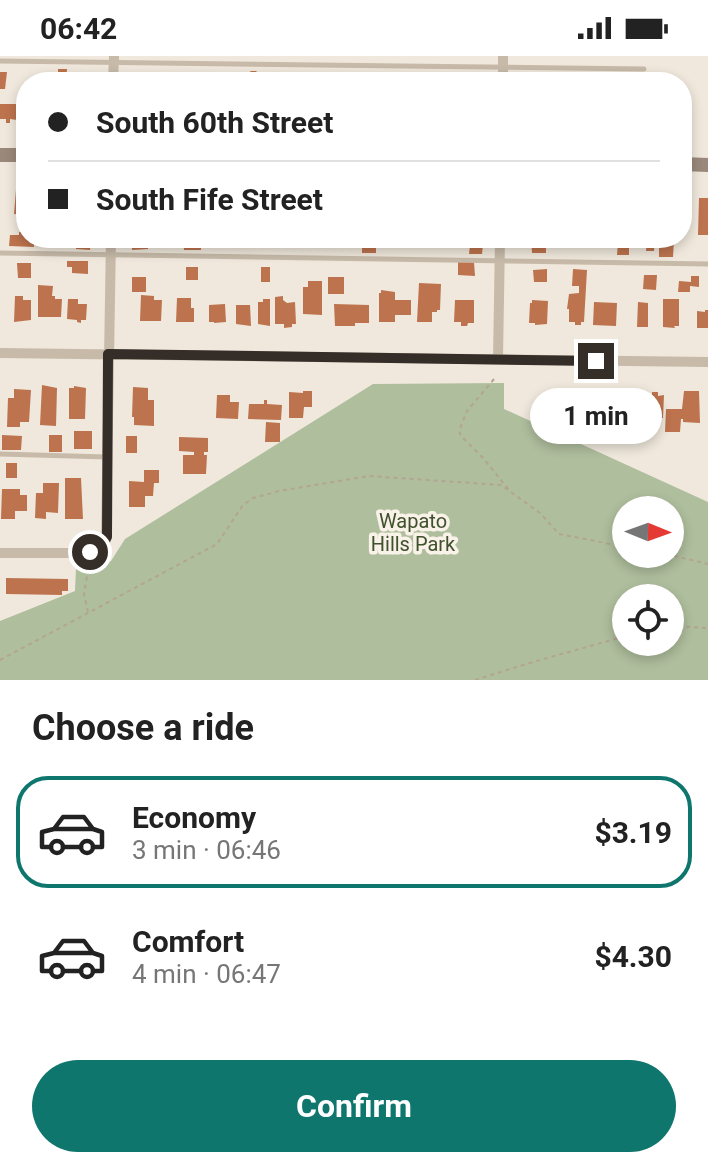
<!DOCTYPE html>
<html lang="en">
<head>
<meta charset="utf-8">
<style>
	body { margin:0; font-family:Roboto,sans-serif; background:#f2f2f2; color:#222; height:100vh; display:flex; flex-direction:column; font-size:30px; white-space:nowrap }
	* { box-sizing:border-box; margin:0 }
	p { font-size:26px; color:#767676 }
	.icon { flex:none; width:44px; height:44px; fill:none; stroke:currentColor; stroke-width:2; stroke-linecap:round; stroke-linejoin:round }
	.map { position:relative; height:624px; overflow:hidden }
	.sheet { display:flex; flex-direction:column; background:#fff; flex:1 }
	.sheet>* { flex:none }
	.guide { position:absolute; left:16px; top:16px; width:676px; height:176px; border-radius:32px; box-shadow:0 4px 12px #0003; display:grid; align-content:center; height:176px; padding:0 32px; background:#fff }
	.needle { width:52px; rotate:91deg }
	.controls { position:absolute; left:612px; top:440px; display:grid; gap:16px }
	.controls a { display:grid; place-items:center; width:72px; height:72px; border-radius:50%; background:#fff; box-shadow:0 4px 12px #0003; font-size:40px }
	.end { position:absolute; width:36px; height:36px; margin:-18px; border:10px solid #352d28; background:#fff; box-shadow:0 0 0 4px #fff }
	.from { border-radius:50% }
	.bubble { position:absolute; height:56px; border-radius:28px; background:#fff; box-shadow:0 4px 12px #0003; font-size:26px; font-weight:700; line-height:56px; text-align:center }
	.guide b { display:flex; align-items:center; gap:28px; height:76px; font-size:30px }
	.guide b+b { border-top:2px solid #e0e0e0 }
	.guide i { width:20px; height:20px; background:#222 }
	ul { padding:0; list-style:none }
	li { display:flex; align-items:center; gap:24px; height:112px; margin:0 16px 12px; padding:0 16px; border:4px solid transparent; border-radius:32px }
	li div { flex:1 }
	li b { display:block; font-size:30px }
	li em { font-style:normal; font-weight:700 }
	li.current { border-color:#0f766e }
	li>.icon { width:72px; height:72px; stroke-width:1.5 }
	h2 { padding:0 32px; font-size:36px; line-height:96px }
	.primary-button { display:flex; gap:16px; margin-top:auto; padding:16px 32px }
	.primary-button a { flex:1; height:92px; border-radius:48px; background:#0f766e; color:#fff; font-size:32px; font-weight:700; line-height:92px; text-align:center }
	.status { display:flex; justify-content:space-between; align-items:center; height:56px; padding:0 40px; background:#fff; direction:ltr }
	.status svg { height:22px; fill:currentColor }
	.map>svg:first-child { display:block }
	.green { fill:#afbe9d; fill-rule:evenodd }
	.building { fill:#bd734d }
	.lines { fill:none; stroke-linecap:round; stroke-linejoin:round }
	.path { stroke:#b3a493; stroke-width:2; stroke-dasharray:4 4; stroke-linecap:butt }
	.lane { stroke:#c7baa9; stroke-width:5 }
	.street { stroke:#c7baa9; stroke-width:10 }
	.secondary { stroke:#9a897a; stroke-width:14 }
	.route { stroke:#352d28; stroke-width:10 }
	.labels { text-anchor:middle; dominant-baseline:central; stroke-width:7; stroke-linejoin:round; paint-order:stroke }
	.park-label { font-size:20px; fill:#40512e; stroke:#f8f2e8 }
</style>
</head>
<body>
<div class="status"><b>06:42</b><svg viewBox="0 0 49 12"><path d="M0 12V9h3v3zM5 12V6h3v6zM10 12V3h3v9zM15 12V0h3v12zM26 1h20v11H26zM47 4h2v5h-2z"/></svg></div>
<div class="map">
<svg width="708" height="624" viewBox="0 0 708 624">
	<rect width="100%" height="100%" fill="#f0e8dc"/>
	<path class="green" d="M504 327V353L708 446V624H0V565L75 535 76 512 111 505 125 483 373 328ZM626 454H670V498H626ZM626 542H670V586H626Z"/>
	<g class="building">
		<polygon points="58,13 67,13 66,26 58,26"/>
		<polygon points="251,15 256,15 259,18 272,19 272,26 240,26 241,18 247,18"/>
		<polygon points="0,16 7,16 5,33 0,33"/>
		<rect x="525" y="17" width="13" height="9"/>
		<polygon points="70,18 93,18 93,26 69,26"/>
		<rect x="468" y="18" width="14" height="8"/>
		<rect x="186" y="19" width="15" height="7"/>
		<polygon points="572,20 572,26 553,26 553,21"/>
		<polygon points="0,48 17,48 17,64 10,63 10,67 6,67 6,63 0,63"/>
		<rect x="682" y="60" width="9" height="16"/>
		<polygon points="18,132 26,132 26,159 14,158 16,134 18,134"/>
		<polygon points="699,142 708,142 708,179 698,179"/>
		<polygon points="19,176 26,176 26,182 34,182 34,191 9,190 10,179 19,179"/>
		<polygon points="77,182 91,183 90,194 76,193"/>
		<polygon points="132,182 148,182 148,193 132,194"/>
		<polygon points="183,182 220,182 220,188 201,188 201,194 184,194"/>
		<polygon points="250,182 271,182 271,189 249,189"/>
		<rect x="362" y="182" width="14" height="15"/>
		<polygon points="531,182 546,182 546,197 532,197"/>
		<polygon points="647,182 655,183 654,195 646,195"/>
		<polygon points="659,184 674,184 673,201 659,201"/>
		<polygon points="618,186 629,187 629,199 617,199"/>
		<polygon points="470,189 483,189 482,198 469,198"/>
		<polygon points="67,205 88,205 88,218 72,217 72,211 67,211"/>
		<polygon points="458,206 474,206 475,220 458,219"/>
		<polygon points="17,207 31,207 31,222 18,222"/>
		<rect x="186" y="211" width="12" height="13"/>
		<rect x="261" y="211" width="9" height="15"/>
		<polygon points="547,213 547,226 534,226 533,214"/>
		<polygon points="573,213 587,214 584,266 581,266 581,269 575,269 575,266 569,266 569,253 567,253 569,238 579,237 579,230 572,230"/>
		<polygon points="644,219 657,219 656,234 643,233"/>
		<polygon points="691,220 699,220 699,231 690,230 690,236 678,236 679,225 691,226"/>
		<rect x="132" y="221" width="14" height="15"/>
		<rect x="328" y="221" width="16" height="17"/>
		<polygon points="308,225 322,225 322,259 303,258 303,231 308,231"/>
		<polygon points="419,227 441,228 440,254 437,254 437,256 432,256 432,266 417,266"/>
		<polygon points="38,229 53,230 52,240 55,240 55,243 62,243 61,261 38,261"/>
		<polygon points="381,234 395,236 395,244 411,244 411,259 395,259 395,266 379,266 379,237 381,237"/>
		<polygon points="141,239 154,240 154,244 162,244 161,265 140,265"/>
		<polygon points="15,240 23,240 23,244 31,244 31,264 14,266"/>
		<polygon points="283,240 283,244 287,247 295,246 296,268 292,268 292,271 284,272 284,268 275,268 275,241"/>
		<polygon points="177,242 191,242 191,252 194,252 194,266 176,266"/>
		<polygon points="68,243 78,243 78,248 87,248 86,264 81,264 81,267 77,266 77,264 67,263"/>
		<polygon points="263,243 270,243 270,270 258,268 258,246 263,246"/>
		<polygon points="663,243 679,243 679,270 674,270 675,272 663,271"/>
		<polygon points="455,244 474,244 474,267 468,267 467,270 461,270 461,266 454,266"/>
		<polygon points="532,244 548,245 547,268 535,269 535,267 529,267 530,247 532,247"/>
		<polygon points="594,246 617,247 616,270 593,269"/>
		<polygon points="638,246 648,247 648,271 637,271"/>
		<polygon points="225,248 226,266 214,267 214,266 209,266 209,249"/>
		<polygon points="334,248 369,249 369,267 355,267 355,270 335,270"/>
		<polygon points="236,249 250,249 251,270 236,268"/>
		<polygon points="705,254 708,254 708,272 697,272 697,255 705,256"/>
		<polygon points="42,329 57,332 56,370 40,369"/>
		<polygon points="74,330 86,332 85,363 69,363 69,332 74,332"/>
		<polygon points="133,331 148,332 148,344 154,344 154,370 134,369 134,361 132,361"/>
		<polygon points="14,333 31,334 29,366 20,366 20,371 7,371 8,342 14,342"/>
		<polygon points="303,335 312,335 312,351 304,351 303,362 289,362 289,336 303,337"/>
		<polygon points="684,335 699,335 700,367 683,366 683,363 681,363 680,376 665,376 666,353 682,353"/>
		<polygon points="652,336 658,336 658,340 664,339 663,362 645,362 645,339 652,339"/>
		<polygon points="598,338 610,338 609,369 591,368 592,340 598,341"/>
		<polygon points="217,339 230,339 230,346 239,346 238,363 216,362"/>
		<polygon points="549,339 576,340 575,361 560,361 561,358 553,358 553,352 548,352"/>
		<polygon points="264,344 267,344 267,348 282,349 281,364 248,363 249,348 264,348"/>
		<polygon points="266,366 280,367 280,386 265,386"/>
		<rect x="74" y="375" width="18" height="18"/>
		<polygon points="2,379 22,380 21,394 2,394"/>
		<rect x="49" y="379" width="13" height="17"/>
		<rect x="126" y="380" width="11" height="17"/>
		<polygon points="179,381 208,382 208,396 204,396 204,399 207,399 206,418 183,418 183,399 194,399 194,396 179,395"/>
		<rect x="6" y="407" width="11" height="15"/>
		<polygon points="144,414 159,414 159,427 154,427 153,440 145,440 145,451 129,451 129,425 144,426"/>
		<polygon points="65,422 81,422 83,463 65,463"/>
		<polygon points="43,427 59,427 58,457 46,456 46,463 35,462 36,437 43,437"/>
		<polygon points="2,433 20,433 20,439 27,439 27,455 15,455 15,463 1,463"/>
		<polygon points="6,522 68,523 68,535 62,535 62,539 6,538"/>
	</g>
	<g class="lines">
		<g class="path">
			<polyline points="494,323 467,355 459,375 461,380 483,402 510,435"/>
			<polyline points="666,498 708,508"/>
			<polyline points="88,556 84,538 89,508"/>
			<polyline points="670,570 708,572"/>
			<polyline points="0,604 217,488 243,449 253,442 279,435 369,420 501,429 540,457 559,478 626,491"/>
			<polyline points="475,624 533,606 626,580"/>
		</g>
		<g class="lane">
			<polyline points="0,5 644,13"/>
			<polyline points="0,197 708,208"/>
			<polyline points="0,398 107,401"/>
		</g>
		<g class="street">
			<polyline points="113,26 114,0"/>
			<polyline points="503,26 503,0"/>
			<polyline points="0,297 708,306"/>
			<polyline points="498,303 500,182"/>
			<polyline points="0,497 84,497 98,493 106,484 111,182"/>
		</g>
		<g class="secondary">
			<polyline points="0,99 26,99"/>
			<polyline points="682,108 708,109"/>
		</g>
	</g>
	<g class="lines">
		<polyline class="route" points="90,496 101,491 107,481 108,298 596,305"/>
	</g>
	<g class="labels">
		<g class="park-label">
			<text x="413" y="465">Wapato<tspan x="413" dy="23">Hills Park</tspan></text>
		</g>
	</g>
</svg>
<div class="controls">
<a><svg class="needle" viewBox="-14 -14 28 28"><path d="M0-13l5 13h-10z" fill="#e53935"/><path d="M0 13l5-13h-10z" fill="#767676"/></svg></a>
<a><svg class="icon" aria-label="locate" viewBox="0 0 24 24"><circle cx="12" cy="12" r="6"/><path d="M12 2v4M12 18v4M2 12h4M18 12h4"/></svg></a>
</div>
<i class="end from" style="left:90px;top:496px"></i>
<i class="end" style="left:596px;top:305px"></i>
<div class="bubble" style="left:530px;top:332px;width:132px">1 min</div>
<div class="guide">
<b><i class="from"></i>South 60th Street</b>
<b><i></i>South Fife Street</b>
</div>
</div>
<section class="sheet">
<h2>Choose a ride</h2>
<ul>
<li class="current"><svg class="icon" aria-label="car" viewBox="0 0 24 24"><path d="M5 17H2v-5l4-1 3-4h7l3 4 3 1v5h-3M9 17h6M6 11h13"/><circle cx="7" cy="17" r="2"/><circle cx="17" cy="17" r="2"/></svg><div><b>Economy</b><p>3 min · 06:46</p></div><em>$3.19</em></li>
<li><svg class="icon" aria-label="car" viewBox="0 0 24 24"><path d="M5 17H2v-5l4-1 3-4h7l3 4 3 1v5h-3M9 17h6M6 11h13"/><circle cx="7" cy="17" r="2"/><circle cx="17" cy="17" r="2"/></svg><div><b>Comfort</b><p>4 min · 06:47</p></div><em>$4.30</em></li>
</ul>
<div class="primary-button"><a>Confirm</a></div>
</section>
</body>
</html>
